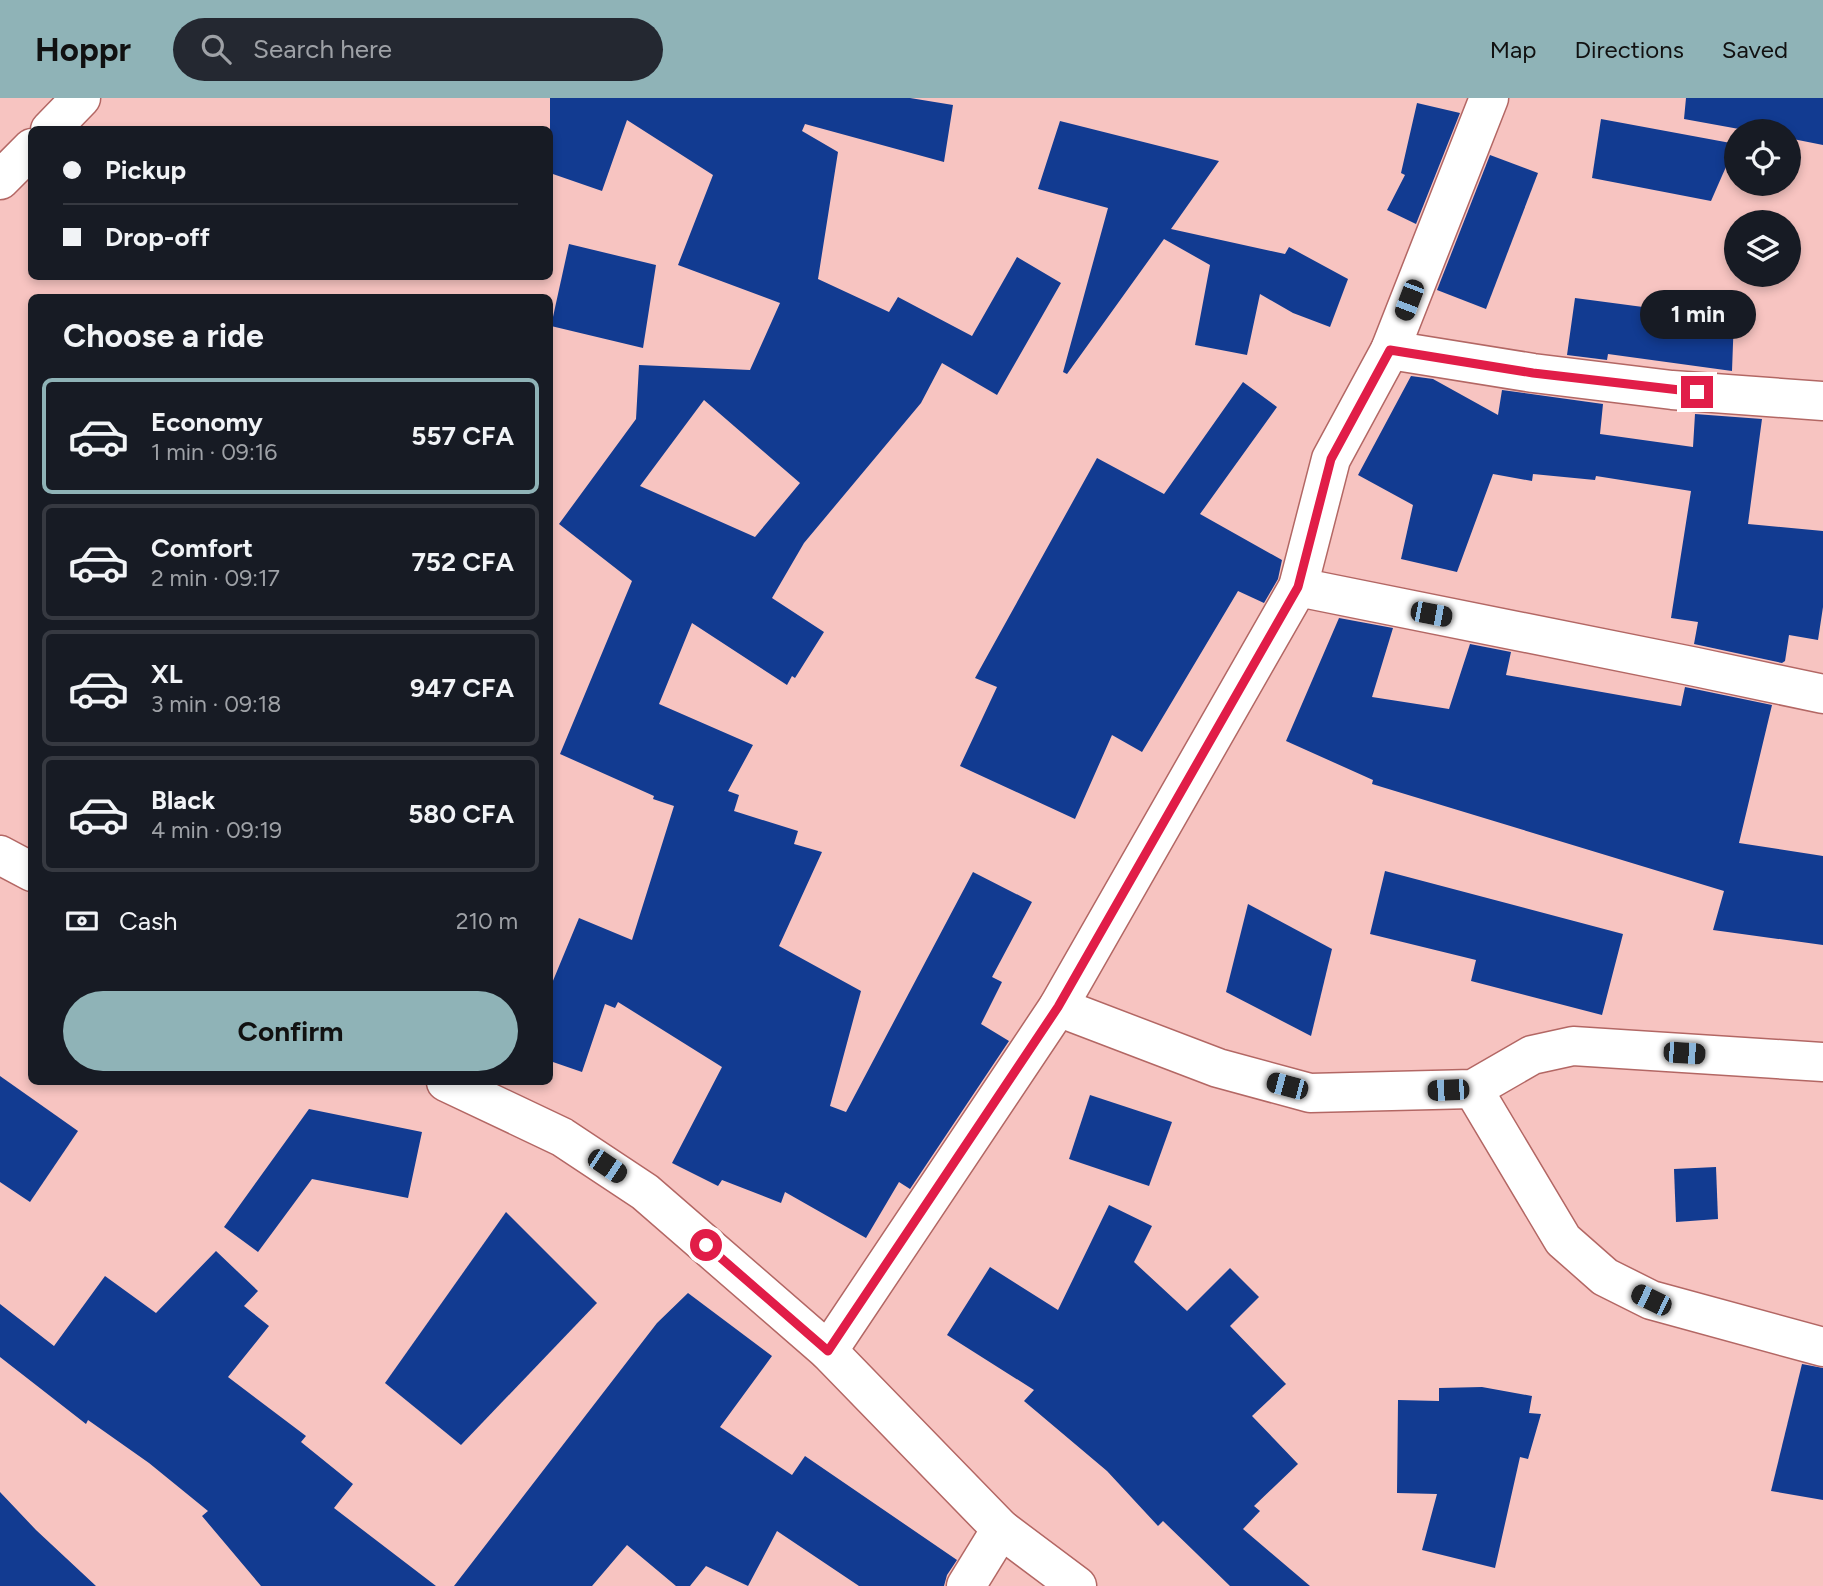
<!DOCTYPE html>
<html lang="en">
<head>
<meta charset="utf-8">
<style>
	body { margin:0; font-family:Figtree,sans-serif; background:#242831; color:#f1f3f6; height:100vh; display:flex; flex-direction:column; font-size:26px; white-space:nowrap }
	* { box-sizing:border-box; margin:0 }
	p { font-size:23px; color:#9ea1a6 }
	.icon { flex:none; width:38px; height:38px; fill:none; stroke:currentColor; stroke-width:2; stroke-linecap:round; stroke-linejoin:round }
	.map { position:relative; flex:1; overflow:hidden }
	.panel { position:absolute; left:28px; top:196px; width:525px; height:791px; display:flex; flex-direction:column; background:#171b24; border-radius:10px; box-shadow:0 4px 10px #0003 }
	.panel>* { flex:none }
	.hud { position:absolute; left:28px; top:28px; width:525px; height:154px; border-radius:10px; box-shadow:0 4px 10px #0003; display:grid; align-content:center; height:154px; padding:0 35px; background:#171b24 }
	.fabs { position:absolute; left:1724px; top:21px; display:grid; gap:14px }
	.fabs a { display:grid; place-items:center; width:77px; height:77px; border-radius:50%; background:#171b24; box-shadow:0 4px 10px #0003; font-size:35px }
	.end { position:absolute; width:32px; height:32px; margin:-16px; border:9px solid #e11d48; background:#fff; box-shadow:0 0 0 4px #fff }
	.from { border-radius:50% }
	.bubble { position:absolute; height:49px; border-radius:24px; background:#171b24; box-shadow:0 4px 10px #0003; font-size:23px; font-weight:700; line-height:49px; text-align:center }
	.car { position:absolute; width:21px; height:42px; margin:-21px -10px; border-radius:9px; box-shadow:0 0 5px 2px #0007; background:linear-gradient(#222 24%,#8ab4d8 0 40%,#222 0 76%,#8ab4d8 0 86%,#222 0) }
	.hud b { display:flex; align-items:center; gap:24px; height:66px; font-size:26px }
	.hud b+b { border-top:2px solid #363941 }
	.hud i { width:18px; height:18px; background:#f1f3f6 }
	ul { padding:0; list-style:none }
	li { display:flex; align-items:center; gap:21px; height:116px; margin:0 14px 10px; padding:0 21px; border:4px solid #363941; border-radius:10px }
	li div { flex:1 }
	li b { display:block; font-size:26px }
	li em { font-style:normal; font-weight:700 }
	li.on { border-color:#8fb3b7 }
	li>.icon { width:63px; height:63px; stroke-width:1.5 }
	h2 { padding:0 35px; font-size:32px; line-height:84px }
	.pay { display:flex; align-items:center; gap:18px; height:77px; padding:0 35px; font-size:26px }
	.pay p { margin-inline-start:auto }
	.button { display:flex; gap:14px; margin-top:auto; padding:14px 35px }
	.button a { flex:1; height:80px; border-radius:42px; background:#8fb3b7; color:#111; font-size:28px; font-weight:700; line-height:80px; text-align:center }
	header { display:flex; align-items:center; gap:42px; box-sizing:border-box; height:98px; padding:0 35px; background:#8fb3b7; color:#111 }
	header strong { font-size:33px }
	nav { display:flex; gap:38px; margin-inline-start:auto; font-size:24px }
	.search { width:490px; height:63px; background:#242831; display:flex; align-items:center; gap:18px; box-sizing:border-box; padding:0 24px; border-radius:38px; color:#9ea1a6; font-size:26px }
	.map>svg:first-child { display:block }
	.building { fill:#123b91; fill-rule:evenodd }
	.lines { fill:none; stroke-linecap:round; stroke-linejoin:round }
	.minor-casing { stroke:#b36764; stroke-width:41 }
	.minor { stroke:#fff; stroke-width:38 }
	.route { stroke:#e11d48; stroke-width:9 }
</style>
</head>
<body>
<header>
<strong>Hoppr</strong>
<div class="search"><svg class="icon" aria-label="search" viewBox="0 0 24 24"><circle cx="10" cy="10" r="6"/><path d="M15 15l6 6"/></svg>Search here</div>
<nav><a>Map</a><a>Directions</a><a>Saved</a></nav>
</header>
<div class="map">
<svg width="1823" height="1488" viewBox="0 0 1823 1488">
	<rect width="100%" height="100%" fill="#f7c4c1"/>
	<g class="building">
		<path d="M550 0H910L953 7 944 64 805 26 802 33 838 54 818 181 889 214 898 199 972 238 1017 159 1061 185 997 297 942 265 921 305 804 445 772 500 824 534 795 580 792 578 787 587 692 525 659 606 753 647 728 693 739 697 734 713 798 733 794 746 822 754 779 848 861 893 830 1008 846 1014 973 774 1032 804 992 879 1002 884 981 926 1009 943 910 1091 899 1084 866 1140 785 1094 781 1105 722 1082 718 1088 672 1065 722 969 618 904 615 910 605 906 582 974 550 963V890L579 820 632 842 674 708 653 701 654 698 560 656 632 483 559 426 636 321 639 267 750 272 780 205 678 167 713 77 627 22 602 93 550 75ZM704 302 800 385 755 439 640 388Z"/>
		<polygon points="1686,0 1823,0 1823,47 1788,40 1788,33 1750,33 1684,21"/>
		<polygon points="1417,5 1460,15 1416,126 1387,112 1405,77 1401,75"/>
		<polygon points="1601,21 1736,46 1711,103 1592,80"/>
		<polygon points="1060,23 1219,63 1171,131 1285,156 1289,149 1348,181 1330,229 1293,215 1260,196 1247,257 1195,247 1210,167 1164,141 1067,276 1063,274 1108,110 1038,91"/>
		<polygon points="1490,57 1538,75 1486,211 1437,192"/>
		<polygon points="569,146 656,167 643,250 551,228"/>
		<polygon points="1575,200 1643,209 1642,214 1734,218 1732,273 1608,256 1607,262 1567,257"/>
		<polygon points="1411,278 1433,281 1498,317 1502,292 1603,306 1600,336 1693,349 1695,316 1762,321 1748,426 1823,433 1823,509 1818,542 1789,537 1785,563 1782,565 1694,546 1698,524 1671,520 1691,393 1596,378 1595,382 1533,376 1532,383 1493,376 1457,474 1401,461 1413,407 1358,377"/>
		<polygon points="1243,284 1277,309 1200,416 1282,462 1278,481 1264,505 1238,493 1142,654 1112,637 1075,721 960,668 997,589 975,580 1097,360 1164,396"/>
		<polygon points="1339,520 1393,530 1372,599 1449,611 1470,546 1511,554 1506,577 1681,608 1685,589 1772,607 1739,745 1823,758 1823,847 1713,832 1724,793 1372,686 1373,682 1286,643"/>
		<polygon points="1385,773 1623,836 1602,917 1471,883 1476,862 1370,836"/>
		<polygon points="1248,806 1332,851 1311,938 1226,894"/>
		<polygon points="0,978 78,1033 30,1104 0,1084"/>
		<polygon points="1090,997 1172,1024 1149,1088 1069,1061"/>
		<polygon points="309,1011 422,1034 408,1100 312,1081 258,1154 224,1129"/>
		<polygon points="1716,1069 1718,1121 1676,1124 1674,1071"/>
		<polygon points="1109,1107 1152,1128 1134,1164 1187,1213 1230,1170 1259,1199 1230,1228 1286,1286 1252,1318 1298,1366 1254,1408 1260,1413 1243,1431 1310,1488 1230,1488 1163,1423 1158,1428 1107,1373 1024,1303 1034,1292 947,1237 990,1169 1058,1212"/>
		<polygon points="506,1114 597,1205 461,1347 385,1285"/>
		<polygon points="216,1153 258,1193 244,1208 269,1228 228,1279 306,1338 301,1344 353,1386 334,1410 436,1488 261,1488 202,1418 208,1413 149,1365 88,1322 86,1326 0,1259 0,1206 54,1248 105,1178 156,1215"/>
		<polygon points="688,1195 772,1258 720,1329 792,1377 805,1358 957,1462 947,1477 944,1488 859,1488 777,1433 748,1488 706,1468 690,1488 676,1488 627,1447 592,1488 454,1488 657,1225"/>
		<polygon points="1802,1266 1823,1270 1823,1402 1771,1393"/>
		<polygon points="1482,1289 1532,1298 1529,1315 1541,1316 1528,1361 1520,1359 1495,1470 1422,1452 1437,1396 1397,1395 1398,1302 1439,1303 1439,1290"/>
		<polygon points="0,1394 36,1432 96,1488 0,1488"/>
	</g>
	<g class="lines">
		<g class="minor-casing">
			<g id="minor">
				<polyline points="50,32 81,0"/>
				<polyline points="0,82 32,50"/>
				<polyline points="1390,252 1533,275 1672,292 1823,303"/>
				<polyline points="1298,489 1696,569 1823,596"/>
				<polyline points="0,757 32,774"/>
				<polyline points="1058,909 1218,970 1310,995 1473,991 1532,957 1573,948 1823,964"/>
				<polyline points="446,984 562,1039 645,1094 828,1253 1001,1431 1077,1488"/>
				<polyline points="1473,991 1563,1142 1605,1179 1651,1202 1823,1249"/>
				<polyline points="828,1253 1058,909 1298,489 1331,361 1390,252 1489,0"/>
				<polyline points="966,1488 1001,1431"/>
			</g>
		</g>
		<use href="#minor" class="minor"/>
	</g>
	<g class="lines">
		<polyline class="route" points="706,1147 828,1253 1058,909 1298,489 1331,361 1390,252 1533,275 1697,294"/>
	</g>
</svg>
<div class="fabs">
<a><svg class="icon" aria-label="locate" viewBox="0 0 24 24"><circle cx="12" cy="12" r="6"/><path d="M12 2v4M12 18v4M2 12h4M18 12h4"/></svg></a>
<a><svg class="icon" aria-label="layers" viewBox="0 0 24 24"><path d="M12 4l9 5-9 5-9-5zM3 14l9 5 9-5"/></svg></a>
</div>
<i class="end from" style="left:706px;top:1147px"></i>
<i class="end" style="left:1697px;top:294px"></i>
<div class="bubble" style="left:1640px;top:192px;width:116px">1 min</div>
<i class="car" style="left:1409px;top:202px;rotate:201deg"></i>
<i class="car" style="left:1431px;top:516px;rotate:101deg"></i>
<i class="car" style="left:1684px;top:955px;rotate:94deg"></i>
<i class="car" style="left:1287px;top:988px;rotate:285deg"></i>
<i class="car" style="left:1448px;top:992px;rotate:268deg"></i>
<i class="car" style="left:607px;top:1068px;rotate:124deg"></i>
<i class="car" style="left:1651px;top:1202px;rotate:296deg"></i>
<div class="hud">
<b><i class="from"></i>Pickup</b>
<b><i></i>Drop-off</b>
</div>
<section class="panel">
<h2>Choose a ride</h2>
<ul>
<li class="on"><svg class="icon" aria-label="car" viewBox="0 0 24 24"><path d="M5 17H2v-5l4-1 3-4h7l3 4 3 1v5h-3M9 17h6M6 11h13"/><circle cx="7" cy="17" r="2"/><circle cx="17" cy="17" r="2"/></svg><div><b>Economy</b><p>1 min · 09:16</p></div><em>557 CFA</em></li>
<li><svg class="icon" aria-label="car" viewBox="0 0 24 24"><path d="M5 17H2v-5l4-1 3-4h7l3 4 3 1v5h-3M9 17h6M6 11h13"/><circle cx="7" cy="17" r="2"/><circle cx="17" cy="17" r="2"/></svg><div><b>Comfort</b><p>2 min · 09:17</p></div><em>752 CFA</em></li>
<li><svg class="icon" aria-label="car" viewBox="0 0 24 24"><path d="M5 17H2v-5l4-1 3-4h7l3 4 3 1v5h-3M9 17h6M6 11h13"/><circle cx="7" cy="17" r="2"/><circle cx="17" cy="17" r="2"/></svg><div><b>XL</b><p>3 min · 09:18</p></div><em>947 CFA</em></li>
<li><svg class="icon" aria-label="car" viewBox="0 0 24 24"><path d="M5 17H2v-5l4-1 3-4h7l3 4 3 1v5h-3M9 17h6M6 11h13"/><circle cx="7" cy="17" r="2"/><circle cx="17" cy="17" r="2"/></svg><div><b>Black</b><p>4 min · 09:19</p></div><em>580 CFA</em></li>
</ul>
<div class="pay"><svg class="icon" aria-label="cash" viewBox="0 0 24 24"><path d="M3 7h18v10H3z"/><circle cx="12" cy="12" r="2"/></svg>Cash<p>210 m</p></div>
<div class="button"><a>Confirm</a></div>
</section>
</div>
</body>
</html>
